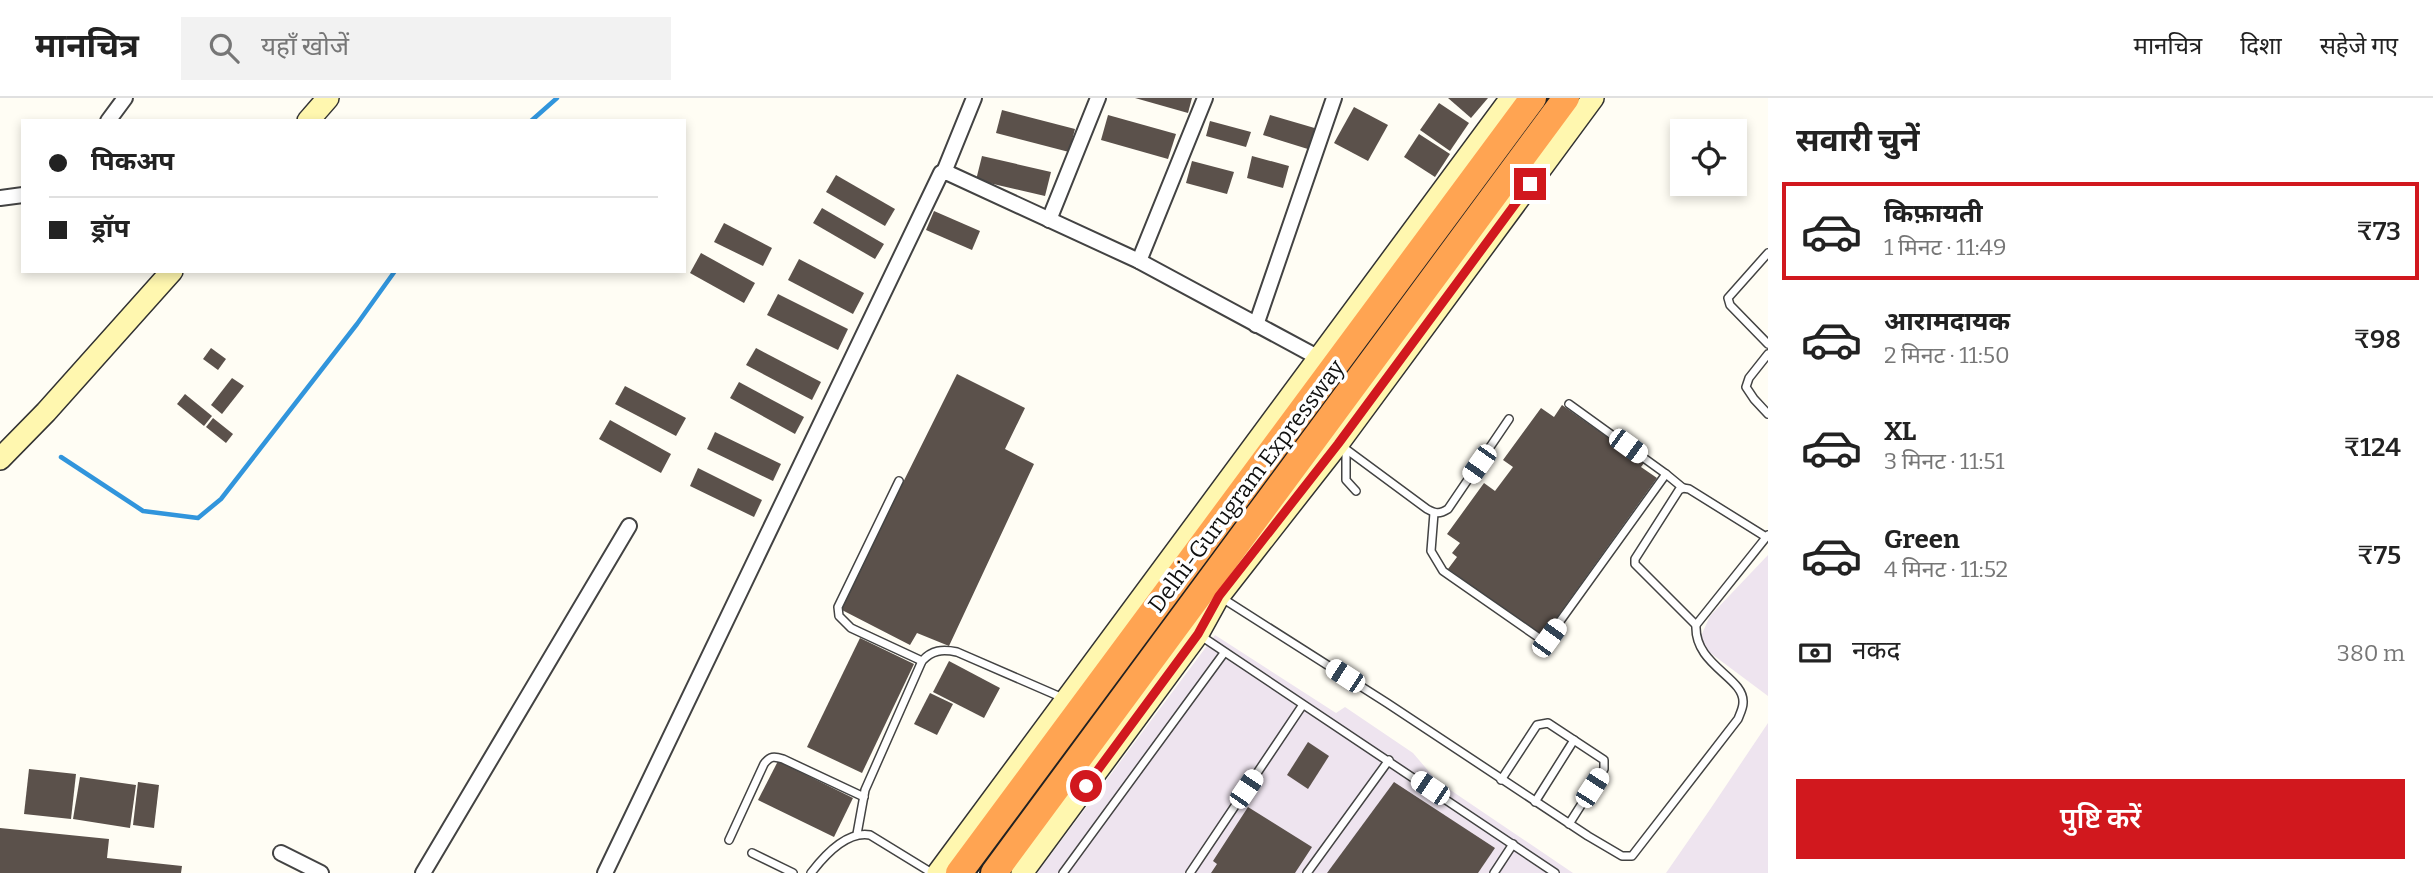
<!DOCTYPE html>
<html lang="hi">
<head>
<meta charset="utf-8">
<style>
	body { margin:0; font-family:Bitter,"Noto Sans Devanagari",serif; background:#f2f2f2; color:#222; height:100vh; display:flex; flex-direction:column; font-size:26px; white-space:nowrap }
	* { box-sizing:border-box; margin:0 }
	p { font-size:23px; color:#767676 }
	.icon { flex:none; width:38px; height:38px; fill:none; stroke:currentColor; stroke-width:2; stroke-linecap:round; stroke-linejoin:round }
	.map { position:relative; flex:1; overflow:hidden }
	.details { display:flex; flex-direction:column; background:#fff; width:665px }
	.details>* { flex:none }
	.hud { position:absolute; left:21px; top:21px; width:665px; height:154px; border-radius:0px; box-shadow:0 4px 10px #0003; display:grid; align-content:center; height:154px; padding:0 28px; background:#fff }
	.tools { position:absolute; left:1670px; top:21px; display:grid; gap:14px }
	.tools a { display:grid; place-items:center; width:77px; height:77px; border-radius:0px; background:#fff; box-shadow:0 4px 10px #0003; font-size:35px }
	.end { position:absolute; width:32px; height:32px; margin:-16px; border:9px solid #d1181e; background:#fff; box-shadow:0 0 0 4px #fff }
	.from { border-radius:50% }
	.car { position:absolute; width:21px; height:42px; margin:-21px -10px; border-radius:9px; box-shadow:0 0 5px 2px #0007; background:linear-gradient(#fff 24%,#345 0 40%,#fff 0 76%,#345 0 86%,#fff 0) }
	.hud b { display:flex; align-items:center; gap:24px; height:66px; font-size:26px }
	.hud b+b { border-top:2px solid #e0e0e0 }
	.hud i { width:18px; height:18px; background:#222 }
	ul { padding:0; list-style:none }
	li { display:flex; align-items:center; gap:21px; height:98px; margin:0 14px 10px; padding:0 14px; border:4px solid transparent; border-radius:0px }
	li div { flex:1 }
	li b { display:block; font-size:26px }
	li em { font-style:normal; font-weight:600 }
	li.current { border-color:#d1181e }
	li>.icon { width:63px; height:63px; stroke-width:1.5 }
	h2 { padding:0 28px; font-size:32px; line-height:84px }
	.pay { display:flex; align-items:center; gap:18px; height:77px; padding:0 28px; font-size:26px }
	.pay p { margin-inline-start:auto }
	.primary-button { display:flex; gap:14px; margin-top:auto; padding:14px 28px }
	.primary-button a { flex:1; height:80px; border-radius:0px; background:#d1181e; color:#fff; font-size:28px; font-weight:600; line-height:80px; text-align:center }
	header { display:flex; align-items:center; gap:42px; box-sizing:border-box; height:98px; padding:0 35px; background:#fff; border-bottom:2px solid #e0e0e0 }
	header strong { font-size:33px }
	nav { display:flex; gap:38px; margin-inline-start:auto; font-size:24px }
	.search { width:490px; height:63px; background:#f2f2f2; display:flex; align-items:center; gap:18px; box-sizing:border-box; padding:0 24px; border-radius:0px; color:#767676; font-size:26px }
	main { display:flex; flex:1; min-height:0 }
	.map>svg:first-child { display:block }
	.industrial { fill:#eee4ef }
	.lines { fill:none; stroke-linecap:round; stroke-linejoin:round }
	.stream { stroke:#3195dc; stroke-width:4.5 }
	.building { fill:#5b514b }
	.lane-casing { stroke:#434343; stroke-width:10 }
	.street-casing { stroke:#434343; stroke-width:18 }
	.secondary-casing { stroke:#323232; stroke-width:24 }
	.highway-casing { stroke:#212121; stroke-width:30 }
	.lane { stroke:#fff; stroke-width:7 }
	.street { stroke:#fff; stroke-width:14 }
	.secondary { stroke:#fff7af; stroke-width:21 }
	.highway { stroke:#ffa452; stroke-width:26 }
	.route { stroke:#d1181e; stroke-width:9 }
	.labels { text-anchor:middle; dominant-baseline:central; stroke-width:7; stroke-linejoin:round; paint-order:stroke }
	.street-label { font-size:23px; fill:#101010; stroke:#fff }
</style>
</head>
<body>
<header>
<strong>मानचित्र</strong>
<div class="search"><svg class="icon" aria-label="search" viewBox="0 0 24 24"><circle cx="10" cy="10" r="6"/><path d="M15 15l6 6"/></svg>यहाँ खोजें</div>
<nav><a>मानचित्र</a><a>दिशा</a><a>सहेजे गए</a></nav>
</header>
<main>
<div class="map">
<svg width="1768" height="775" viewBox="0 0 1768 775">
	<rect width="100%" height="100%" fill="#fffdf4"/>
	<g class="industrial">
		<polygon points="1768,457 1768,598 1705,551 1701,538 1710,518"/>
		<polygon points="1215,537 1336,615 1345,609 1413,655 1437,683 1573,775 1037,775"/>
		<polygon points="1768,625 1768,775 1666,775 1711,710"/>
	</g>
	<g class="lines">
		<g class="stream">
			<polyline points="531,23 557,0"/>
			<polyline points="61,359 143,413 198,420 221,401 357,226 395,173"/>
		</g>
	</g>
	<g class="building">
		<polygon points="1135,0 1192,0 1188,15"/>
		<polygon points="1448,0 1488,0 1471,20"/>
		<polygon points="1439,5 1469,25 1450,53 1420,32"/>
		<polygon points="1354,9 1388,27 1368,63 1334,45"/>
		<polygon points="1002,12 1075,31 1069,54 996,35"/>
		<polygon points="1108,17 1176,36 1168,61 1101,42"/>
		<polygon points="1270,17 1318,31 1311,52 1263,37"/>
		<polygon points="1210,23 1251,34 1246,49 1206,38"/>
		<polygon points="1419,36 1450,56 1435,79 1404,59"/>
		<polygon points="982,58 1051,74 1045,98 976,82"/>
		<polygon points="1252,58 1289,68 1283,90 1247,80"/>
		<polygon points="1192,63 1234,74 1227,96 1186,85"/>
		<polygon points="836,77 895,111 885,128 826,94"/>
		<polygon points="822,110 884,146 875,161 813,125"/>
		<polygon points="934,113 980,133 972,152 926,132"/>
		<polygon points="724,125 772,150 763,168 714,144"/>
		<polygon points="701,155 755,185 744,205 690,175"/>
		<polygon points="799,161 864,195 853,216 788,182"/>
		<polygon points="778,196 848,231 838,252 767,217"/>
		<polygon points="211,250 226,261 218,272 203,261"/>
		<polygon points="756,250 821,284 812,302 746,267"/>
		<polygon points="957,276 1025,310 1005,351 1034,366 949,548 917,535 910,547 840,511"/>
		<polygon points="232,280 244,288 222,316 211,307"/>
		<polygon points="739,284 804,319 795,336 730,300"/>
		<polygon points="625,288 686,320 676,338 615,306"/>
		<polygon points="185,296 212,318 204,328 177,306"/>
		<polygon points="1562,307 1644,365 1641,369 1657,380 1543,539 1448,471 1457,459 1452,455 1460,445 1447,436 1484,385 1495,393 1513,369 1503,362 1541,310 1554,319"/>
		<polygon points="213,320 233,336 226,345 206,329"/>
		<polygon points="610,322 671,356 661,375 599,341"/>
		<polygon points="715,334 781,366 773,383 707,351"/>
		<polygon points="698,370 762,402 754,419 690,388"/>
		<polygon points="860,540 914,566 862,675 807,649"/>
		<polygon points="949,563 1000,590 984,620 933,594"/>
		<polygon points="930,595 953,606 937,637 914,626"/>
		<polygon points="1308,644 1329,658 1308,691 1287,677"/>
		<polygon points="778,663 853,700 834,739 758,702"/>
		<polygon points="29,671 76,676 71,721 24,716"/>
		<polygon points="80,679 136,687 130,730 73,721"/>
		<polygon points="138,684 159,687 154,730 133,727"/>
		<polygon points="1394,684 1495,750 1478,775 1327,775"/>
		<polygon points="1248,709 1312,749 1295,775 1211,775 1217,766 1213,763"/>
		<polygon points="0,730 109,741 107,760 182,768 181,775 0,775"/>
	</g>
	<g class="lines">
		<g class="lane-casing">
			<g id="lane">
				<polyline points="1768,155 1728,200 1730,207 1768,246"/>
				<polyline points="1768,256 1749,280 1746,289 1754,301 1768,316"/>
				<path d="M1339 346 1427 411C1436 416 1440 416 1448 411L1509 321"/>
				<polyline points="1346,352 1346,382 1356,393"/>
				<polyline points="1666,376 1683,390"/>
				<polyline points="899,383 838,509 839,518 851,530 922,563"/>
				<polyline points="1434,415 1431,453 1443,473 1545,544 1666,376 1569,306"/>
				<path d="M1222 500 1387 605 1588 738 1622 758H1632L1738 621C1740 616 1743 610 1743 605 1745 579 1694 568 1696 527L1768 437"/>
				<polyline points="1696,527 1635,466 1635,461 1679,392 1683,390 1689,391 1766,439"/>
				<polyline points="1201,538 1555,775"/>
				<polyline points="1501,682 1537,627 1548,625 1604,662 1604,671 1569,726"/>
				<polyline points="1535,704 1574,642"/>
				<path d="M857 736 865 692 922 563C932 552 942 551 957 554L1063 600"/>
				<path d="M729 742 764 666C770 658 774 658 783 661L864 699"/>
				<polyline points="752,755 793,775"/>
				<path d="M811 775C824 758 847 733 870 737L932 775"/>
				<polyline points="1063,775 1224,555"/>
				<polyline points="1190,775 1302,608"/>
				<polyline points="1307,775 1389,662"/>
				<polyline points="1494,775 1513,746"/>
			</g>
		</g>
		<g class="street-casing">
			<g id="street">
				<polyline points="108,23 125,0"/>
				<polyline points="944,74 974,0"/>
				<polyline points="0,100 23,97"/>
				<polyline points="1049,122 1098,0"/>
				<polyline points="1139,163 1205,0"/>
				<polyline points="1256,227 1334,0"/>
				<polyline points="281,755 321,775"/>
				<polyline points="423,775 629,428"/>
				<polyline points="605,775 941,75 948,75 1139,163 1319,260"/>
			</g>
		</g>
		<g class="secondary-casing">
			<g id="secondary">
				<polyline points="308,23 328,0"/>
				<polyline points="0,361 46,314 172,173"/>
				<polyline points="938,775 1511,0"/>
				<polyline points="1022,775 1198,536 1219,498 1338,346 1593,0"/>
			</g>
		</g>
		<g class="highway-casing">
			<g id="highway">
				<polyline points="959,775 1533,0"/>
				<polyline points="994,775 1566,0"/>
			</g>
		</g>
		<use href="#lane" class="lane"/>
		<use href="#street" class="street"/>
		<use href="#secondary" class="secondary"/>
		<use href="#highway" class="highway"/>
	</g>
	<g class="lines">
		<polyline class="route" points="1086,688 1198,536 1219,498 1338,346 1530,86"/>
	</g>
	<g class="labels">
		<g class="street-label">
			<text transform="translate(1246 388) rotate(-53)">Delhi-Gurugram Expressway</text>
		</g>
	</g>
</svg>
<div class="tools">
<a><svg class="icon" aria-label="locate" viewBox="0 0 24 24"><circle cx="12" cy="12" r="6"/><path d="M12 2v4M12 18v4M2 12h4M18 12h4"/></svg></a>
</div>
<i class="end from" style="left:1086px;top:688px"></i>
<i class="end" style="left:1530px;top:86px"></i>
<i class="car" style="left:1628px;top:348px;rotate:126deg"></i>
<i class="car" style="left:1479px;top:366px;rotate:215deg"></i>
<i class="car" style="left:1549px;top:540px;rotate:36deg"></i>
<i class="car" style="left:1345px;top:578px;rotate:303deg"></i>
<i class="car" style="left:1430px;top:690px;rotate:304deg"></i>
<i class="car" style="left:1592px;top:690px;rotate:33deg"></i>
<i class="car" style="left:1246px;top:691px;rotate:34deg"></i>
<div class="hud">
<b><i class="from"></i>पिकअप</b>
<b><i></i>ड्रॉप</b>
</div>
</div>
<section class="details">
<h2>सवारी चुनें</h2>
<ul>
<li class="current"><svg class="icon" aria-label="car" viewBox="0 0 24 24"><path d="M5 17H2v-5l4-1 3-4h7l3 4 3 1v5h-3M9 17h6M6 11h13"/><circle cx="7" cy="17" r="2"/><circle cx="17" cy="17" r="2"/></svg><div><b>किफ़ायती</b><p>1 मिनट · 11:49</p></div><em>₹73</em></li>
<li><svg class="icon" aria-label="car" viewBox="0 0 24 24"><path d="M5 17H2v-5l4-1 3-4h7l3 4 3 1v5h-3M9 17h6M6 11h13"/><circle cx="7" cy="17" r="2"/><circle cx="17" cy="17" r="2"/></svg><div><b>आरामदायक</b><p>2 मिनट · 11:50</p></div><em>₹98</em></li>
<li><svg class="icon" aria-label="car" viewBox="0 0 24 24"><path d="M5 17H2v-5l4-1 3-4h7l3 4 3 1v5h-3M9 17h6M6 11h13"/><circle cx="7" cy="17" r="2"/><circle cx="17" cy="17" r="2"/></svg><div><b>XL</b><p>3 मिनट · 11:51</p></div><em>₹124</em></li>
<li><svg class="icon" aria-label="car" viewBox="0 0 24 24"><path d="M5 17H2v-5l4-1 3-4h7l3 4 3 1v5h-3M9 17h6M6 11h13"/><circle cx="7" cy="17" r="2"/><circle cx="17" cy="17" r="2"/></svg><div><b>Green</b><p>4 मिनट · 11:52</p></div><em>₹75</em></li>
</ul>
<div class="pay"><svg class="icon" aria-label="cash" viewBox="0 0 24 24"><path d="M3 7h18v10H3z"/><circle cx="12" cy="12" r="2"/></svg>नकद<p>380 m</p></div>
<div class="primary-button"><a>पुष्टि करें</a></div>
</section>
</main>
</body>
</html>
